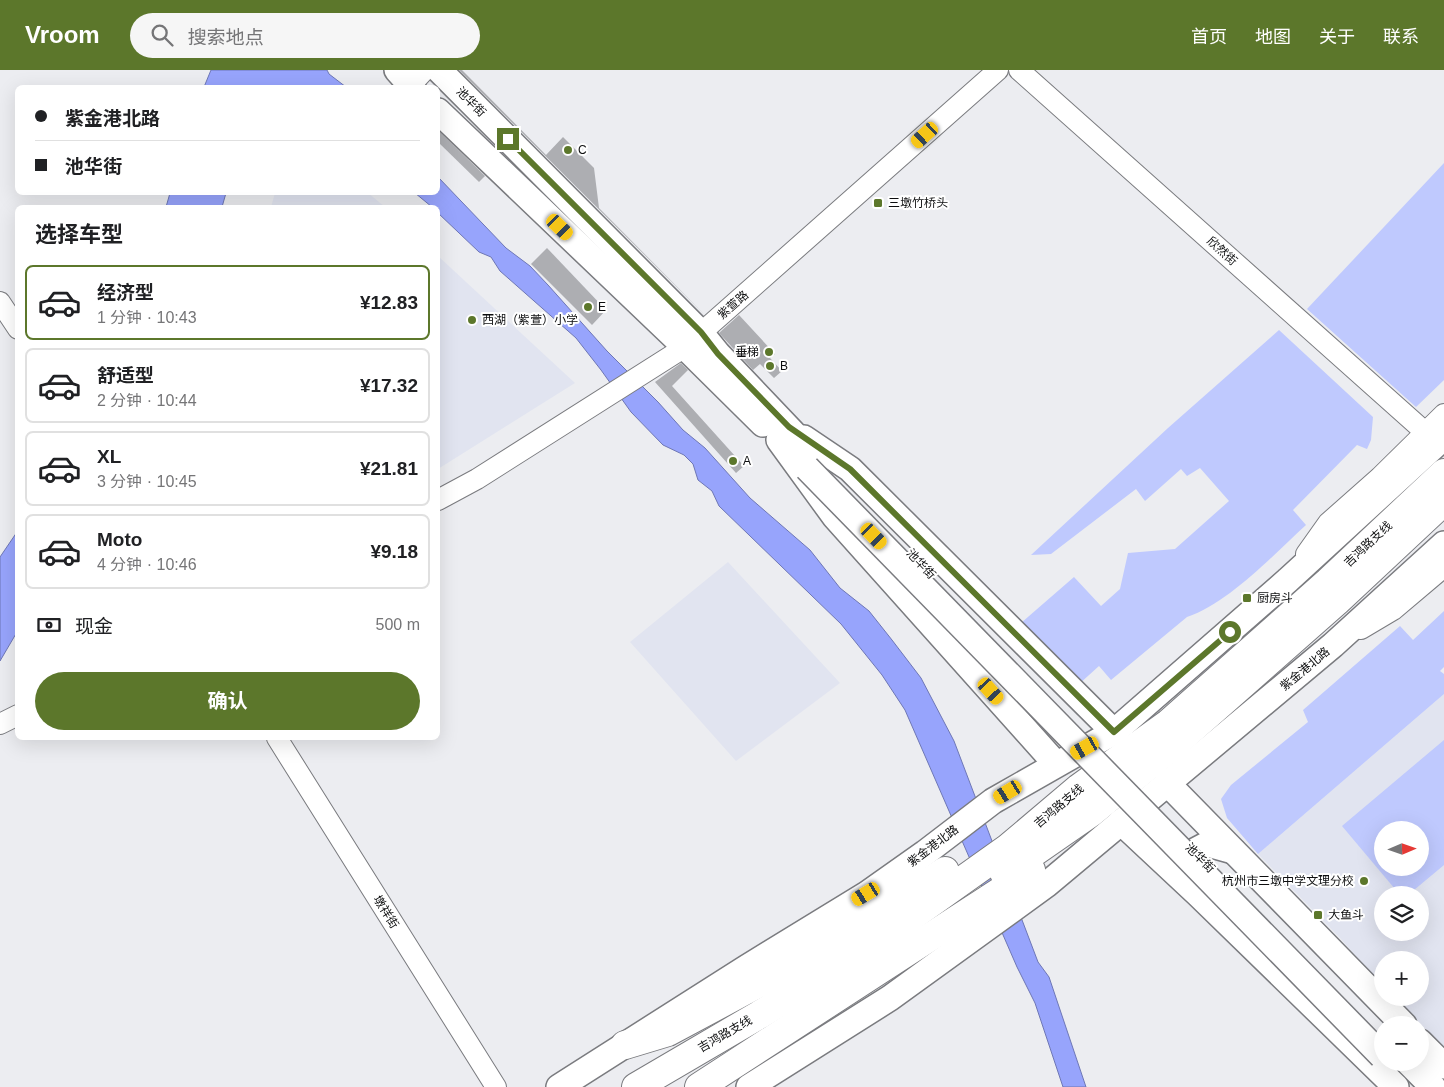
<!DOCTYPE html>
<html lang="zh">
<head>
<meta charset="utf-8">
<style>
	body { margin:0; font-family:Arial,"Noto Sans SC",sans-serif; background:#f6f6f6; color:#202124; height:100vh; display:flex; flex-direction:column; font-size:19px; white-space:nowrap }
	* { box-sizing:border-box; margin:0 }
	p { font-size:16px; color:#757577 }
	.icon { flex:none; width:28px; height:28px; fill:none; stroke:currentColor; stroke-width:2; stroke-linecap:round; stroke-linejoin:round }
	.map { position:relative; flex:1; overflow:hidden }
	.details { position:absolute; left:15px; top:135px; width:425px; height:535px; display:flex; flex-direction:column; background:#fff; border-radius:8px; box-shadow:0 5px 20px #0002 }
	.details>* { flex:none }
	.guide { position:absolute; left:15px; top:15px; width:425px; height:110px; border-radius:8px; box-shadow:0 5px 20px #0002; display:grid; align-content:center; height:110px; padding:0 20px; background:#fff }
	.needle { width:32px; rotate:88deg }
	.tools { position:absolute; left:1374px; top:751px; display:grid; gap:10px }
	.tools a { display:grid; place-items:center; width:55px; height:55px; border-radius:50%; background:#fff; box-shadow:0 5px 20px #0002; font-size:25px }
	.end { position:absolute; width:22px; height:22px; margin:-11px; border:6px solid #5c772b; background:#fff; box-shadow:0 0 0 2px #fff }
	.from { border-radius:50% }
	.car { position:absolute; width:15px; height:30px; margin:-15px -8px; border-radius:6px; box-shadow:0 0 4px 1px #0007; background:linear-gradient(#f5c518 24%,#345 0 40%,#f5c518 0 76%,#345 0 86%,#f5c518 0) }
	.guide b { display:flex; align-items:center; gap:18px; height:48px; font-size:19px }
	.guide b+b { border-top:1px solid #e0e0e0 }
	.guide i { width:12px; height:12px; background:#202124 }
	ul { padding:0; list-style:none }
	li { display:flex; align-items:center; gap:15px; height:75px; margin:0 10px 8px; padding:0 10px; border:2px solid #e0e0e0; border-radius:8px }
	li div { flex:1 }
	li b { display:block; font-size:19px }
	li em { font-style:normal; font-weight:700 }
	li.on { border-color:#5c772b }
	li>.icon { width:45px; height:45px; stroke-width:1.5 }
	h2 { padding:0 20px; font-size:22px; line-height:60px }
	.pay { display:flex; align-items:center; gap:12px; height:55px; padding:0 20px; font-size:19px }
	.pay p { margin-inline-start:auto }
	.primary-button { display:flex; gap:10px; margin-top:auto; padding:10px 20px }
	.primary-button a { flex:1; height:58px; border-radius:30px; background:#5c772b; color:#fff; font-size:20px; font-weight:700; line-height:58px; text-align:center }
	header { display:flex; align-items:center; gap:30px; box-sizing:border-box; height:70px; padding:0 25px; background:#5c772b; color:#fff }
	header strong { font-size:24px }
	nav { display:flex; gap:28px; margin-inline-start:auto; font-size:18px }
	.search { width:350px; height:45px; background:#f6f6f6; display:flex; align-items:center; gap:12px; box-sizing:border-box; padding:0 18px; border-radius:28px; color:#757577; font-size:19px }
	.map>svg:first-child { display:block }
	.built { fill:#e1e4f0; fill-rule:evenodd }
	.green { fill:#bfc9fe; fill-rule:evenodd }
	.water { fill:#97a4fc; stroke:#6e77b5 }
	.building { fill:#adaeb2 }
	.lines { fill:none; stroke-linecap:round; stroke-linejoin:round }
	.minor-casing { stroke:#7a7b7f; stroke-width:22 }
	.major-casing { stroke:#7a7b7f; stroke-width:28 }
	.highway-casing { stroke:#7a7b7f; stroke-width:30 }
	.minor { stroke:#fff; stroke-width:20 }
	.major { stroke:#fff; stroke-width:25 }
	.highway { stroke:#fff; stroke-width:28 }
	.major-bridge-casing { stroke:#7a7b7f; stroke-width:28; stroke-linecap:butt }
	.major-bridge { stroke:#fff; stroke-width:25 }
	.route { stroke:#5c772b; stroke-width:6 }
	.poi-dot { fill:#5c772b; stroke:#fff; stroke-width:2 }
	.labels { text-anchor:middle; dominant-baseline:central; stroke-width:4; stroke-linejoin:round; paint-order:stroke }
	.street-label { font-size:12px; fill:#0d0e0f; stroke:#fff }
	.poi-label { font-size:12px; fill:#0d0e0f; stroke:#fff; text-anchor:start }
</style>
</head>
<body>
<header>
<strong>Vroom</strong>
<div class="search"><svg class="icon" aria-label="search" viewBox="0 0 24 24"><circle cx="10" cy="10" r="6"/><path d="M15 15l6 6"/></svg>搜索地点</div>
<nav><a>首页</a><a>地图</a><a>关于</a><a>联系</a></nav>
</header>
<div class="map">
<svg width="1444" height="1017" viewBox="0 0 1444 1017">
	<rect width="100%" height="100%" fill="#ecedf1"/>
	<g class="built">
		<polygon points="275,123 368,123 385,137 271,137"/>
		<polygon points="438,186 575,313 438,399"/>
		<polygon points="728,492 840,613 736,691 630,572"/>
		<path d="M1444 624V977L1393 928H1420V890H1382V917L1341 869 1258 784ZM1382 760H1420V798H1382ZM1382 825H1420V862H1382Z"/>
	</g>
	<g class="green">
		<polygon points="1444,93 1444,310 1416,337 1307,239"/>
		<path d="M1279 260 1373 347 1371 370 1367 379 1357 375 1293 440 1306 455C1273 485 1229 533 1187 547L1111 610 1099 596 1078 615 1021 553 1074 507 1101 536 1120 519 1128 483 1175 479 1229 431 1200 398 1187 406 1181 399 1145 431 1136 419 1051 484 1031 485 1168 358Z"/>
		<polygon points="1444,541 1444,597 1440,601 1444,604 1444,624 1258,784 1227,748 1221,729 1231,715 1308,652 1303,640 1400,556 1413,570"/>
		<path d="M1444 670V795L1408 825H1400L1342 756ZM1382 760H1420V798H1382Z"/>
	</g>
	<g class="water">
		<polygon points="211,0 327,0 329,4 346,17 204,17"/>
		<polygon points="438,107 506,178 530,196 548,215 607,281 658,332 683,360 705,378 750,428 810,480 840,518 869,541 892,570 921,608 954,671 1038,892 1049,907 1086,1017 1063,1017 1035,933 1017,897 905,640 882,605 841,554 719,436 712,421 698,410 693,394 684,385 663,375 631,342 601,300 576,268 500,201 491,187 479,182 438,143 438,138 432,137 415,123 438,122"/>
		<polygon points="170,123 170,122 226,123 222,137 166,137"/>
		<polygon points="17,462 17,562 0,591 0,487"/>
	</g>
	<g class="building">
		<polygon points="459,0 462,0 546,85 563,67 594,98 599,138 704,244"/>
		<polygon points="438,60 485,106 479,112 438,72"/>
		<polygon points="547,178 606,240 592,255 531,194"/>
		<polygon points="739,245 775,284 770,288 782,301 774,308 760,294 753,300 719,263"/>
		<polygon points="681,293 688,300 672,316 744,396 736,403 655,312"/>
	</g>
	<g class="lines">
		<g class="minor-casing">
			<g id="minor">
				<polyline points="1019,0 1425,362"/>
				<polyline points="411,15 425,0"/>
				<polyline points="0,232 18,259"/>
				<polyline points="438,430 477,409 685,277 998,0"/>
				<polyline points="1306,484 1328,453 1380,407 1444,344"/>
				<polyline points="1361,559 1393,540 1444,497"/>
				<polyline points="0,654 18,645"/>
				<polyline points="277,668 496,1017"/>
			</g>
		</g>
		<g class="major-casing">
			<g id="major">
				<polyline points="397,0 413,18"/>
				<polyline points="439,0 701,263 718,284 815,386"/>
				<polyline points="438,41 685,277 763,354"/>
				<polyline points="804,368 850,399 1114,662"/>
				<polyline points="779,370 835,447 1056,694"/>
				<polyline points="1167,713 1404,955"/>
				<polyline points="1121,752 1198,824 1396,1017"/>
				<polyline points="1188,807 1187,805 1189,784 1208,774 1233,781"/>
				<polyline points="1420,972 1444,996"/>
				<polyline points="1408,992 1433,1017"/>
				<polyline points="559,1017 746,898 867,824 925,783 993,731 1114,662 1288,510 1444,367"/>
				<polyline points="749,1017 890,928 1046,815 1333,575 1444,474"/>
			</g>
		</g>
		<g class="highway-casing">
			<g id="highway">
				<polyline points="1004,803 1092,742 1176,673 1337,531 1444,431"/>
				<polyline points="625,975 668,962 845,867 945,801"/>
				<polyline points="636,1017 759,945 866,879 1008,778 1079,718 1169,653 1328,512 1444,403"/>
				<polyline points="699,1017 1024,806 1031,800"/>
			</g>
		</g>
		<use href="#minor" class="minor"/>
		<use href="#major" class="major"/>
		<use href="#highway" class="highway"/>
		<g class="major-bridge-casing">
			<polyline id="major-bridge" points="807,398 1382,986"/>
		</g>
		<use href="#major-bridge" class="major-bridge"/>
	</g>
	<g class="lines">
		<polyline class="route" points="508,69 701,262 718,284 789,357 850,399 1114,662 1230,562"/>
	</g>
	<g class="poi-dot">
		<circle cx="568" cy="80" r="5"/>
		<rect x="873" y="128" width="10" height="10" rx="2.5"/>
		<circle cx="588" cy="237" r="5"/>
		<circle cx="472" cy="250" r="5"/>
		<circle cx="769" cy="282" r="5"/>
		<circle cx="770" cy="296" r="5"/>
		<circle cx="733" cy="391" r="5"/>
		<rect x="1242" y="523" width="10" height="10" rx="2.5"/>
		<circle cx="1364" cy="811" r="5"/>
		<rect x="1313" y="840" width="10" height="10" rx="2.5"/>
	</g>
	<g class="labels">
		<g class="street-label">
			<text transform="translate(471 32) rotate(45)">池华街</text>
			<text transform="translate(1222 181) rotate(42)">欣然街</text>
			<text transform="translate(733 235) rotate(-41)">紫萱路</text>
			<text transform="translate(1368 474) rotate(-43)">吉鸿路支线</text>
			<text transform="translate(921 494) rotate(47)">池华街</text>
			<text transform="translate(1305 599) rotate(-40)">紫金港北路</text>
			<text transform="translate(1059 736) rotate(-40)">吉鸿路支线</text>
			<text transform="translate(933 776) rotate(-37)">紫金港北路</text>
			<text transform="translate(1200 788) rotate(45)">池华街</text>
			<text transform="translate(386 842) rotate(58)">墩祥街</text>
			<text transform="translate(725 964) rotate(-30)">吉鸿路支线</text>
		</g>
		<g class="poi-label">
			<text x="578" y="80">C</text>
			<text x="888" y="133">三墩竹桥头</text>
			<text x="598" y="237">E</text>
			<text x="482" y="250">西湖（紫萱）小学</text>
			<text x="759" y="282" text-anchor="end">垂梯</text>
			<text x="780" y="296">B</text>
			<text x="743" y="391">A</text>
			<text x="1257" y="528">厨房斗</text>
			<text x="1354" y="811" text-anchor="end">杭州市三墩中学文理分校</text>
			<text x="1328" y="845">大鱼斗</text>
		</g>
	</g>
</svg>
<div class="tools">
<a><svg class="needle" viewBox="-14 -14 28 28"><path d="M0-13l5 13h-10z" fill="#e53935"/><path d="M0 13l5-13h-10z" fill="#757577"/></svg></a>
<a><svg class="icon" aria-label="layers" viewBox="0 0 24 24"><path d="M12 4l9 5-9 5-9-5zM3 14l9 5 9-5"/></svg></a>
<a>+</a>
<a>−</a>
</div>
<i class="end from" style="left:1230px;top:562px"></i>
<i class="end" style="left:508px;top:69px"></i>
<i class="car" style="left:925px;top:65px;rotate:228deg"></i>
<i class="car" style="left:560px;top:157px;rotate:134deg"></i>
<i class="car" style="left:874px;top:466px;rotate:136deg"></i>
<i class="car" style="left:991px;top:621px;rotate:138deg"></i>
<i class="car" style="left:1085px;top:678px;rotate:241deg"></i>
<i class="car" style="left:1008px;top:722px;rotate:239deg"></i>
<i class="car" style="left:866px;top:824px;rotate:239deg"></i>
<div class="guide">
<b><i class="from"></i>紫金港北路</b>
<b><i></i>池华街</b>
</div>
<section class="details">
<h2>选择车型</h2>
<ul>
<li class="on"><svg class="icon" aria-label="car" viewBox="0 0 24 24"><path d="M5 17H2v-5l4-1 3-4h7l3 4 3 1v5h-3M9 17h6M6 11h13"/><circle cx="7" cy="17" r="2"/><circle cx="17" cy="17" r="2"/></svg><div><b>经济型</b><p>1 分钟 · 10:43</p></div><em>¥12.83</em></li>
<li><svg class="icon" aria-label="car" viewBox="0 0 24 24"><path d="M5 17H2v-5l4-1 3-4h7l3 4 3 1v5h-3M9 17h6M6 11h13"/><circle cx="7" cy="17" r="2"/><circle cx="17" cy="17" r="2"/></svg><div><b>舒适型</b><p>2 分钟 · 10:44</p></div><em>¥17.32</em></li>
<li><svg class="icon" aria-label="car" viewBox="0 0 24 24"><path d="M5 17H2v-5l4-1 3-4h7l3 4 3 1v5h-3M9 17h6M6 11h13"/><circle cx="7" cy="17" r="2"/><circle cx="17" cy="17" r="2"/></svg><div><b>XL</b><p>3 分钟 · 10:45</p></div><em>¥21.81</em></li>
<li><svg class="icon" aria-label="car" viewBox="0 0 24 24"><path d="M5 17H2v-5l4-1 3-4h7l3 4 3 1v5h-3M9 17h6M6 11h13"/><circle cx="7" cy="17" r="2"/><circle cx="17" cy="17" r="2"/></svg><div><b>Moto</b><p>4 分钟 · 10:46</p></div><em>¥9.18</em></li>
</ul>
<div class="pay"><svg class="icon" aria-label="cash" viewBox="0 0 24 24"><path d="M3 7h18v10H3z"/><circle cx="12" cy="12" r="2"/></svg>现金<p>500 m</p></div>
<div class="primary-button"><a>确认</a></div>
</section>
</div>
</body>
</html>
